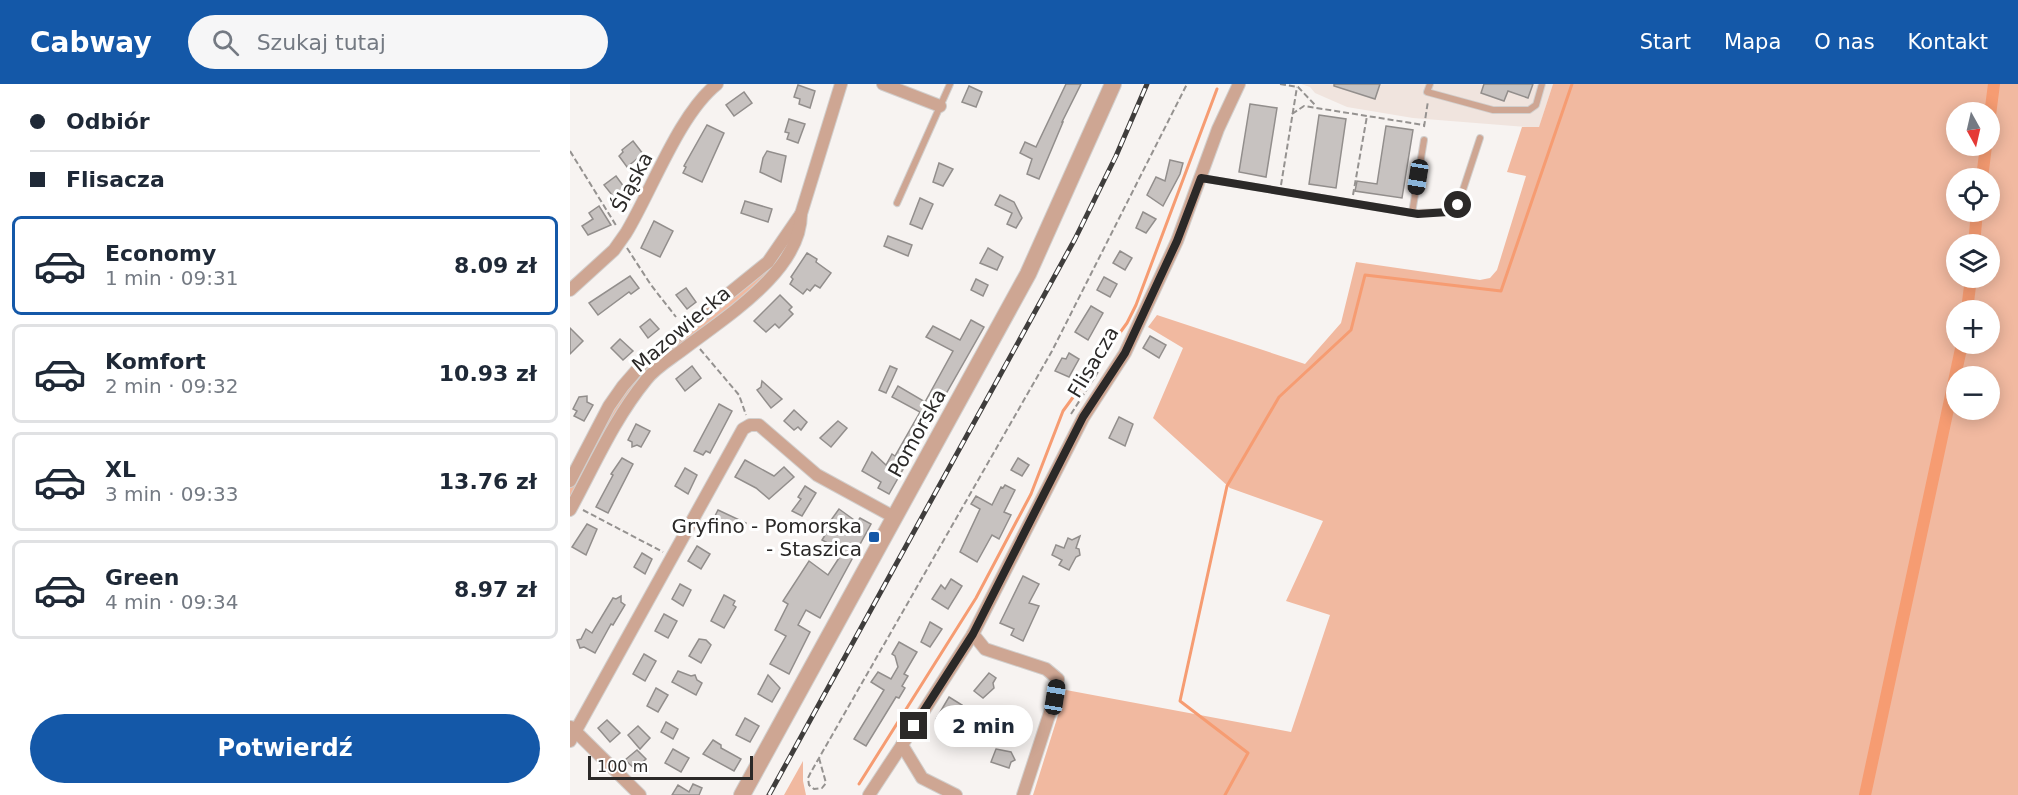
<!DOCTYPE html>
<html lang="pl">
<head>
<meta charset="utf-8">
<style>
	body { margin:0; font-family:"DejaVu Sans",sans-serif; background:#f6f6f7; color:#1f2937; height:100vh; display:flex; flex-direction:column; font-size:22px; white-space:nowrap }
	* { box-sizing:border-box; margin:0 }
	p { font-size:20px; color:#747a83 }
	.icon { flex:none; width:33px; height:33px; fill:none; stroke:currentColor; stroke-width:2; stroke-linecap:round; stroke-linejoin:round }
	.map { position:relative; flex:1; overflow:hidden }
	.panel { display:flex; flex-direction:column; background:#fff; width:570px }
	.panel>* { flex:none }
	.top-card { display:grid; align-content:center; height:132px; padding:0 30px; background:#fff }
	.needle { width:39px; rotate:172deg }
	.controls { position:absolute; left:1376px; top:18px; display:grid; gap:12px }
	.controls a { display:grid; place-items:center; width:54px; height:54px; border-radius:50%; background:#fff; box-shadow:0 3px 15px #0003; font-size:30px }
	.scale { position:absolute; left:18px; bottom:15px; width:165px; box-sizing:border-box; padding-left:6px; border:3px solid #2b2928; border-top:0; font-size:16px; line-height:21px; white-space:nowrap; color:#2b2928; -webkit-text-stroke:4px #fff; paint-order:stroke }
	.end { position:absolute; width:27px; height:27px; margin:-14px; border:8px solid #2b2928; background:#fff; box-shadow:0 0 0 3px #fff }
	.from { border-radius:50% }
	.bubble { position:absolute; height:42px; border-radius:21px; background:#fff; box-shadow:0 3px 15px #0003; font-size:20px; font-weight:800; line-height:42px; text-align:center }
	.car { position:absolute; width:18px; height:36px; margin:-18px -9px; border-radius:8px; box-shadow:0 0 4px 2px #0007; background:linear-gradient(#222 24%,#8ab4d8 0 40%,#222 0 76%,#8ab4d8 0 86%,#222 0) }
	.top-card b { display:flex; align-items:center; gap:21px; height:57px; font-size:22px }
	.top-card b+b { border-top:2px solid #e0e1e3 }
	.top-card i { width:15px; height:15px; background:#1f2937 }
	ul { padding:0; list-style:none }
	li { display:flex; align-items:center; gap:18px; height:99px; margin:0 12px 9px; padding:0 18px; border:3px solid #e0e1e3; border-radius:9px }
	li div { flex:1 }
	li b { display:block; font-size:22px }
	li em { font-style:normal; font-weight:800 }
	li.active { border-color:#1458a8 }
	li>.icon { width:54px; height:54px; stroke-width:1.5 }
	.action { display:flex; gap:12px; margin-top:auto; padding:12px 30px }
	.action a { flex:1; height:69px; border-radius:36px; background:#1458a8; color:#fff; font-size:24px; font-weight:800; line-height:69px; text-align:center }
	header { display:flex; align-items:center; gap:36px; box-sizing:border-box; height:84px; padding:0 30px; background:#1458a8; color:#fff }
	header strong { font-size:28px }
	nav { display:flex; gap:33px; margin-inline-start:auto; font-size:21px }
	.search { width:420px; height:54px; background:#f6f6f7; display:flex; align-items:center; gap:15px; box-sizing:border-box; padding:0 21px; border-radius:33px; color:#747a83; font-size:22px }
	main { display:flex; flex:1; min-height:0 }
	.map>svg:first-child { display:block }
	.built { fill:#f0e4de }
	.green { fill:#f1b9a0; fill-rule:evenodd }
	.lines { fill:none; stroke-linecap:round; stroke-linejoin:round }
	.stream { stroke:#f69c72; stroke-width:3 }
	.canal { stroke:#f69c72; stroke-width:12 }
	.building { fill:#c7c2c0; stroke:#928e8c; stroke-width:1.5 }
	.service-casing { stroke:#d2cfcd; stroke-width:8 }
	.minor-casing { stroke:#d2cfcd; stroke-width:14 }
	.tertiary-casing { stroke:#d2cfcd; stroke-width:18 }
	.path { stroke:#959290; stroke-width:2; stroke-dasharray:6 3; stroke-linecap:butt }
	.service { stroke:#cea693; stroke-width:6 }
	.minor { stroke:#cea693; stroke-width:12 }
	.tertiary { stroke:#cea693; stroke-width:16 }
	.rail-casing { stroke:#3f3d3c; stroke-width:5 }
	.rail { stroke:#fff; stroke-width:3; stroke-dasharray:9; stroke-linecap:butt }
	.route { stroke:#2b2928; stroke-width:8 }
	.poi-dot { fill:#1458a8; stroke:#fff; stroke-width:2 }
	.labels { text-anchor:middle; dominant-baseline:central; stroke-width:6; stroke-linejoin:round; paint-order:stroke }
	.street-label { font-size:20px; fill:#2b2928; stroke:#fff }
	.poi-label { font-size:20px; fill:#2b2928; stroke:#fff; text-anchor:end }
</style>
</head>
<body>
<header>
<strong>Cabway</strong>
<div class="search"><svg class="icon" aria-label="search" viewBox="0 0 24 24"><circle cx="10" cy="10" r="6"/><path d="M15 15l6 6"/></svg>Szukaj tutaj</div>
<nav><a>Start</a><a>Mapa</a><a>O nas</a><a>Kontakt</a></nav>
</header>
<main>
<section class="panel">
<div class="top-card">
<b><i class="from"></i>Odbiór</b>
<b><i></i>Flisacza</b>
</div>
<ul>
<li class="active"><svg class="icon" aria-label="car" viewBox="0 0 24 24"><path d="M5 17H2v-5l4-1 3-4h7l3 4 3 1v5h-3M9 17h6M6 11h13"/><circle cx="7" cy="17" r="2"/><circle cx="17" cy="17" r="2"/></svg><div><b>Economy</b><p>1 min · 09:31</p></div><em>8.09 zł</em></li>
<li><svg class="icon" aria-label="car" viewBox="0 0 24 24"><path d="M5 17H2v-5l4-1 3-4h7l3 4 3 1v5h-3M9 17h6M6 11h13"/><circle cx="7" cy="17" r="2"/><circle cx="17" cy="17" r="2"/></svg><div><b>Komfort</b><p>2 min · 09:32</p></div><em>10.93 zł</em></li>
<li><svg class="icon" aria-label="car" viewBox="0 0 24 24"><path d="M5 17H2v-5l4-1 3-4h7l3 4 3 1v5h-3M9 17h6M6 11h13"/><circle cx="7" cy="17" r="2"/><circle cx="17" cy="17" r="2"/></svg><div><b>XL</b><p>3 min · 09:33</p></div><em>13.76 zł</em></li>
<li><svg class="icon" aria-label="car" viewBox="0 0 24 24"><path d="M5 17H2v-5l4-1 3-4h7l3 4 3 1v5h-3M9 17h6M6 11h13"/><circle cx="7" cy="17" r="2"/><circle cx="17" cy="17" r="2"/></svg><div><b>Green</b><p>4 min · 09:34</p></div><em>8.97 zł</em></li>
</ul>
<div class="action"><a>Potwierdź</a></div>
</section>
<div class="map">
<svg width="1448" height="711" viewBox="0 0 1448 711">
	<rect width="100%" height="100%" fill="#f7f3f1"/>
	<polygon class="built" points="731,0 983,0 969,44 843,34 777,23 745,9 740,3"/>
	<g class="green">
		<path d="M983 0H1448V711H463L496 606 721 648 760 531 716 517 753 437 660 404 583 334 613 264 578 243 587 231 735 280 771 239 786 178 910 196 920 194 927 186 956 92 937 88 952 43H969ZM1386 28H1419V62H1386ZM1386 94H1419V128H1386ZM1419 160V194H1386V160ZM1386 226H1419V260H1386ZM1386 292H1419V326H1386Z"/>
		<polygon points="222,158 189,200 78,289 0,418 0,402 42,325 74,285"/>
		<polygon points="233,677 233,697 236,711 214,711"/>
	</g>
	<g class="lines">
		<g class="stream">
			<polyline points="289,700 406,514 461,410 493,327 557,239 566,221 647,5"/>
			<polyline points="655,711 678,669 610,617 657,402 709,313 781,246 795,191 931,207 1002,0"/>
		</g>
		<g class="canal">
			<polyline points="1419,39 1424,0"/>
			<polyline points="1412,94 1416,62"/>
			<polyline points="1404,160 1407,128"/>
			<polyline points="1397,226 1401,194"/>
			<polyline points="1295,711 1392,260"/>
		</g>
	</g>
	<g class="building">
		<polygon points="496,0 511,0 492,38 493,38 469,95 457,90 462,75 450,69 455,58 466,63"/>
		<polygon points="764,0 810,0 805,15 764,2"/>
		<polygon points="914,0 963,0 958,14 938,7 934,17 911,9"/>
		<polygon points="228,1 245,7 240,24 229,20 230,15 224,13"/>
		<polygon points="399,2 412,8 406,23 392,18"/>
		<polygon points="174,8 182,19 164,32 156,21"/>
		<polygon points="680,20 707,24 696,93 669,88"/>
		<polygon points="749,31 776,35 766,104 739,100"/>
		<polygon points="219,35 235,40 228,59 217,55 219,49 215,48"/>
		<polygon points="137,41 154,49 132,98 113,89 116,83 114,82"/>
		<polygon points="816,42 843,46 832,114 785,107 787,97 807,100"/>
		<polygon points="63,57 73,70 57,83 49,72 53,68 52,66"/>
		<polygon points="197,67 216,72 211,98 190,88 193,74"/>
		<polygon points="600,76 613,79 610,90 593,122 577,111 586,93 595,97"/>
		<polygon points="369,79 383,85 373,102 363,98"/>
		<polygon points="46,92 57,107 46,116 34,101"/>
		<polygon points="430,111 444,118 452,134 446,144 437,140 442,129 425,121"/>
		<polygon points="350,114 363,120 352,145 340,140"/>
		<polygon points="175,117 202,125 198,138 171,129"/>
		<polygon points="29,122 41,141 18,151 12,142 23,135 19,129"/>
		<polygon points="573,128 586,135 576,149 566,144"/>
		<polygon points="84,137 103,147 90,173 71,164"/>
		<polygon points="318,152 342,161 338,172 314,162"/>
		<polygon points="418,164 433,173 427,186 410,179"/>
		<polygon points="550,167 562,174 555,186 543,179"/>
		<polygon points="237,169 247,175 246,178 261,189 250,204 245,201 240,207 237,205 233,210 220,200 223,195 221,193"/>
		<polygon points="60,192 69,204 61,210 59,208 28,231 19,219"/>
		<polygon points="534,193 547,200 540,213 527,206"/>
		<polygon points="406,195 418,201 413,212 401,206"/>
		<polygon points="116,204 126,218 117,225 106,211"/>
		<polygon points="210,211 222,223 219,226 223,230 209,244 205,240 196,248 184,237"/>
		<polygon points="521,222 533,229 518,256 505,248"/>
		<polygon points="80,235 89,245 78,254 70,243"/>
		<polygon points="401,236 414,243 319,410 308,404 311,398 292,387 302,368 316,381 322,370 325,372 350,328 322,313 328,302 355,318 383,267 356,253 363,242 390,256"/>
		<polygon points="0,244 13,257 0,270"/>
		<polygon points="580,252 596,261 589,274 573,264"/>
		<polygon points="50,255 63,267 53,276 41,264"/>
		<polygon points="499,269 509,275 499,293 485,287 492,274 496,275"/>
		<polygon points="122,282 131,294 115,307 106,295"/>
		<polygon points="320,282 327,285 316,309 309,306"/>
		<polygon points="192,297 212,315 201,324 187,306 191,303"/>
		<polygon points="17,312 17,318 23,321 14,337 4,332 7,327 3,325 9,313"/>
		<polygon points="149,320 162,327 140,369 136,367 133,371 124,367"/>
		<polygon points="224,326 237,338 231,346 228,343 224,346 214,337"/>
		<polygon points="549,333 563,340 555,362 539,354"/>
		<polygon points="268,337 277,344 261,363 250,354"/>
		<polygon points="66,340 80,347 71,363 67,361 62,363 62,358 58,356"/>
		<polygon points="52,374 63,380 38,429 26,423 43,391 41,390"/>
		<polygon points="448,374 459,381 452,392 441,386"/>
		<polygon points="175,376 204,392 214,383 224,393 199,415 186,404 165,393"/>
		<polygon points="115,384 127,391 118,410 105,402"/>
		<polygon points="435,401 445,406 434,428 441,431 429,455 422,451 407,478 390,468 410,425 401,420 406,412 422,421 431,403 433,404"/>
		<polygon points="235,402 246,409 232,432 222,427 231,415 228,413"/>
		<polygon points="269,425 287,438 290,434 301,440 250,534 236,526 228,541 240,548 219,590 200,580 216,552 205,546 218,520 213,517 239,477 258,491 269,474 252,466 256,458 252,456 259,445 256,443"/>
		<polygon points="148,426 176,439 170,449 156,441 153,446 141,440"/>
		<polygon points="17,440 27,445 16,471 2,463"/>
		<polygon points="510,452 506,464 509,465 510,471 506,473 499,486 489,481 492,476 482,471 486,461 494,464 498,454 502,456"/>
		<polygon points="127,462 140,470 131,485 118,477"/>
		<polygon points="72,469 82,475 75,490 64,483"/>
		<polygon points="453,492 469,500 459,519 469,522 453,557 441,551 444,545 430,539"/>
		<polygon points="381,495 392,502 378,525 362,515 371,501 375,505"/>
		<polygon points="110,500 121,506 113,522 102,515"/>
		<polygon points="154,511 165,517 163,521 166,523 154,544 141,537"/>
		<polygon points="51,512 51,518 55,521 43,541 41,540 25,569 14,563 10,564 7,556 11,555 16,545 22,549 43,514 46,515"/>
		<polygon points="94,530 107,537 98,554 85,547"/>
		<polygon points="360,538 372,545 360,563 351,558"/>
		<polygon points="129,555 136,556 141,561 131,579 119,572"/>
		<polygon points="329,558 347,568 334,590 338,592 332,602 335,604 329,614 326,613 296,662 284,655 314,606 301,598 308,588 321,595 328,583 325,572 322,570"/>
		<polygon points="74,570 86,577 75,597 63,590"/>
		<polygon points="108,587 121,592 125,591 127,596 132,599 126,611 102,598"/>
		<polygon points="419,589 426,594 423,599 424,604 413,614 404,607"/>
		<polygon points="198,591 210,604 202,618 188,610"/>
		<polygon points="86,604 98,611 88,628 77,622"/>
		<polygon points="379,613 392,621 379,642 366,635"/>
		<polygon points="175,634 189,642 180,658 166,651"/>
		<polygon points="37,636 50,649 40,658 28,644"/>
		<polygon points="96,638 108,645 103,655 91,648"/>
		<polygon points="68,642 80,654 70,665 58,651"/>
		<polygon points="143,656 151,661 151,664 171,675 164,687 133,670"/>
		<polygon points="103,665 119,674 111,688 95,679"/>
		<polygon points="426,665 441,668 445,676 441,678 439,684 421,678"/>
		<polygon points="67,666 76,675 65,685 55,676"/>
		<polygon points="123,700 132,704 129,711 102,711 108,701 119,708"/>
	</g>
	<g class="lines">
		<g class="service-casing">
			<g id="service">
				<polyline points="860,0 857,8 923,26 959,26 966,21 972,0"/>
				<polyline points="631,94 842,129 878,128 888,121 910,54"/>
				<polyline points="327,119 380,0"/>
				<polyline points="842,129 854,56"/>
			</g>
		</g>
		<g class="minor-casing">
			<g id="minor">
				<polyline points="313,0 370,22"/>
				<path d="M0 206 44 166 56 149C82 106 109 30 147 0"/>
				<polyline points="0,397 39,322 53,302 73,279 198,178 231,130"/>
				<path d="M0 426C24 382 44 335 76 296 85 284 99 276 111 267 152 235 231 188 231 130L271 0"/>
				<polyline points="403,550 415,565 476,585 488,595 485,613 453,711"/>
				<polyline points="1,643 70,711"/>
				<polyline points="0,657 173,345 180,341 189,341 247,391 324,433"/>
				<polyline points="299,711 332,661"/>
				<polyline points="386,711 352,694 332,661 403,550 513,334 555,269 607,157 648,45 669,0"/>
			</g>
		</g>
		<g class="tertiary-casing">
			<polyline id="tertiary" points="172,711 458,190 543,0"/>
		</g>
		<g class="path">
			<polyline points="710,0 728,3 746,22"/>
			<polyline points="722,30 734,22 854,41"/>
			<polyline points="854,43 858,17"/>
			<polyline points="0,67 47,143"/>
			<polyline points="711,101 727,3"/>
			<polyline points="783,111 797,32"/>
			<polyline points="57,164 81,201 106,233"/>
			<polyline points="130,265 169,311 176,331"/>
			<polyline points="501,330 528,288"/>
			<polyline points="13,426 93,468"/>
			<polyline points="249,674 256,699 252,704 244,705 239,701 238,694 241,688 482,267 617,0"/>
		</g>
		<use href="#service" class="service"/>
		<use href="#minor" class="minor"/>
		<use href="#tertiary" class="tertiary"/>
		<g class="rail-casing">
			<polyline id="rail" points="199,711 505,155 546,72 577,0"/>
		</g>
		<use href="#rail" class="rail"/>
	</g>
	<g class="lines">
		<polyline class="route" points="344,642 403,550 513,333 555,269 607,157 631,94 848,130 878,128 888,121"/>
	</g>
	<rect class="poi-dot" x="298" y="447" width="12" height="12" rx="3"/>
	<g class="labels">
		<g class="street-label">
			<text transform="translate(62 98) rotate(-62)">Śląska</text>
			<text transform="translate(111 245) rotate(-40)">Mazowiecka</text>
			<text transform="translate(523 278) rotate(-59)">Flisacza</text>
			<text transform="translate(347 349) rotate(-61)">Pomorska</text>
		</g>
		<g class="poi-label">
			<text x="292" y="442">Gryfino - Pomorska<tspan x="292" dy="23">- Staszica</tspan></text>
		</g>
	</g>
</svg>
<div class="controls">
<a><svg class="needle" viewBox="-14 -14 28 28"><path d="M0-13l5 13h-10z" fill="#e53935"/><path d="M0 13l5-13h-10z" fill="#747a83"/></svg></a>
<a><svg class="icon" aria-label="locate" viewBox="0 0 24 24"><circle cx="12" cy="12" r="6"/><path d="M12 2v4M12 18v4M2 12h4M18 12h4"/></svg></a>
<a><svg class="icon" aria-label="layers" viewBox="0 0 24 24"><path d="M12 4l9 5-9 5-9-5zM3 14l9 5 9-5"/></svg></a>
<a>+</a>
<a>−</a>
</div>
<div class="scale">100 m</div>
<i class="end from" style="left:888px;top:121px"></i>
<i class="end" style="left:344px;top:642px"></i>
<div class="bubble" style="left:364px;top:621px;width:99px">2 min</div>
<i class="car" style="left:848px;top:93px;rotate:189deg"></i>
<i class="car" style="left:485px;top:613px;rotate:9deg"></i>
</div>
</main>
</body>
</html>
